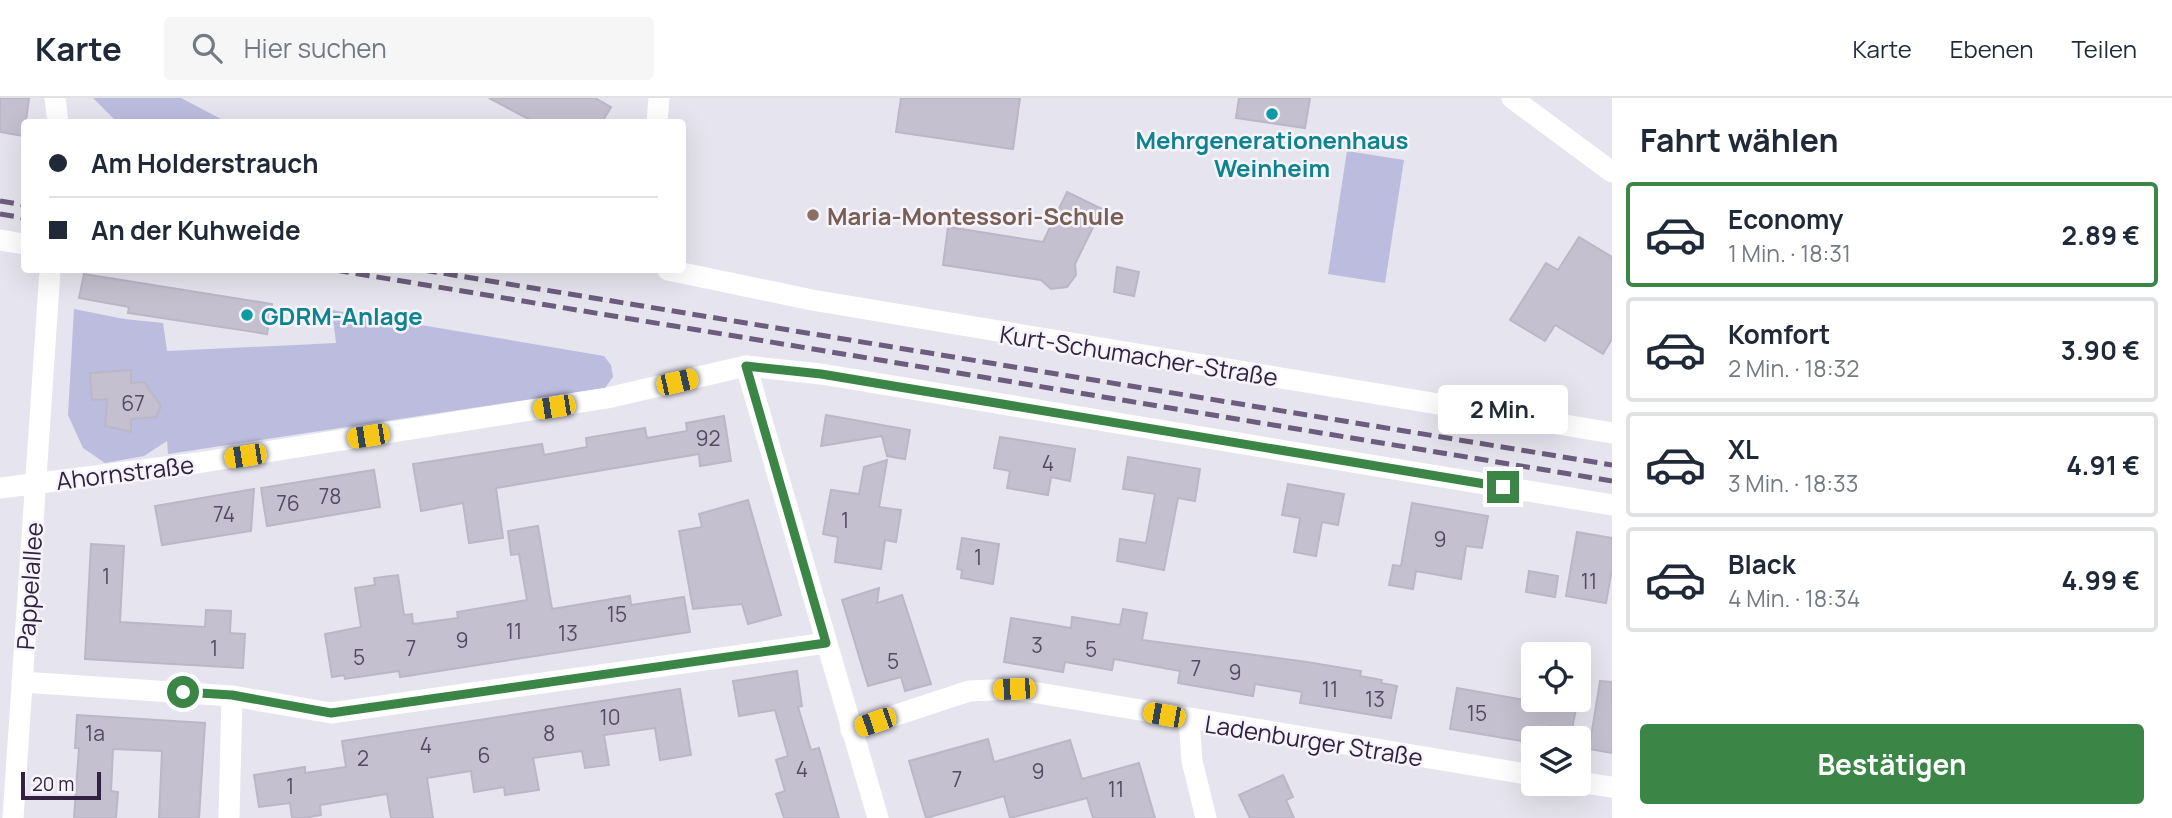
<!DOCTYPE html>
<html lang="de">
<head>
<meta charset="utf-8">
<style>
	body { margin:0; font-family:Manrope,sans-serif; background:#f6f6f7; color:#1f2937; height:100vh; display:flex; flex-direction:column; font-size:26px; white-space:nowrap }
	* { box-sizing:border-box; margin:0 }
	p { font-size:23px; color:#747a83 }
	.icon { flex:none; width:38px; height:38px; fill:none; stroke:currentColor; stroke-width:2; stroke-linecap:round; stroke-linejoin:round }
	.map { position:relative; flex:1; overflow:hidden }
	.sheet { display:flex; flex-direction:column; background:#fff; width:560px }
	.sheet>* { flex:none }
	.banner { position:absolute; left:21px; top:21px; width:665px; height:154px; border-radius:7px; box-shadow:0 7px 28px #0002; display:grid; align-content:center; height:154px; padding:0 28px; background:#fff }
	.tools { position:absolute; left:1521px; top:544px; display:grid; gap:14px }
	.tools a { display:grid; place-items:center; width:70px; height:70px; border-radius:7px; background:#fff; box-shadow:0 7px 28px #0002; font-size:35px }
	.scale { position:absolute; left:21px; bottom:18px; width:80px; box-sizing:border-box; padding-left:7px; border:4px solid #302240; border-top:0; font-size:19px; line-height:24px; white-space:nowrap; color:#302240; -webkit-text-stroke:5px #f6f4fa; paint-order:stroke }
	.end { position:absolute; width:32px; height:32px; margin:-16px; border:9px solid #3b8546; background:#fff; box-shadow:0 0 0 4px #fff }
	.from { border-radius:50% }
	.bubble { position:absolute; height:49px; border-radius:7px; background:#fff; box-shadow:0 7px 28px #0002; font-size:23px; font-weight:700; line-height:49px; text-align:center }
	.car { position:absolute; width:21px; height:42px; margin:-21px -10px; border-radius:9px; box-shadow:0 0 5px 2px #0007; background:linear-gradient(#f5c518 24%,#345 0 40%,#f5c518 0 76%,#345 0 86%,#f5c518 0) }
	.banner b { display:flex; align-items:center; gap:24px; height:66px; font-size:26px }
	.banner b+b { border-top:2px solid #e0e1e3 }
	.banner i { width:18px; height:18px; background:#1f2937 }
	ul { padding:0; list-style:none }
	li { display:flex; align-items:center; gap:21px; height:105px; margin:0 14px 10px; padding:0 14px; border:4px solid #e0e1e3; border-radius:7px }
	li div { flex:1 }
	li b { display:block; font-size:26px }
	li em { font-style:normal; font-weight:700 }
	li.current { border-color:#3b8546 }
	li>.icon { width:63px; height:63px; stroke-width:1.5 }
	h2 { padding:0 28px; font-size:32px; line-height:84px }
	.primary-button { display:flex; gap:14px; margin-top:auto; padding:14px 28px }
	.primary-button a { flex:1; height:80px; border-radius:7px; background:#3b8546; color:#fff; font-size:28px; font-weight:700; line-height:80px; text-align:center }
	header { display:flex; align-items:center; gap:42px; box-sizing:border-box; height:98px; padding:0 35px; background:#fff; border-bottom:2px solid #e0e1e3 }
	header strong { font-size:33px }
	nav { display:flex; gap:38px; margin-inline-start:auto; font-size:24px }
	.search { width:490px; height:63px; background:#f6f6f7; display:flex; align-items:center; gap:18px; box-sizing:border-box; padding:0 24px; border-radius:7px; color:#747a83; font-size:26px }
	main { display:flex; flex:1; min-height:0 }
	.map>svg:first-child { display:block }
	.green { fill:#bcbcdf }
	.building { fill:#c4c0cf; stroke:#bbb6c8; stroke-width:2 }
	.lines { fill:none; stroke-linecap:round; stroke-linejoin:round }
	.street { stroke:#fff; stroke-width:21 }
	.rail { stroke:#6b5d7b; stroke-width:5; stroke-dasharray:14 7; stroke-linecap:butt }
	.route { stroke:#3b8546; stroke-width:9 }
	.culture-dot { fill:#0f9aa8; stroke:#f6f4fa; stroke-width:2.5 }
	.education-dot { fill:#8d6e63; stroke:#f6f4fa; stroke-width:2.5 }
	.labels { text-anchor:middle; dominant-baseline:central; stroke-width:5; stroke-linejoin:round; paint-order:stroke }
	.number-label { font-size:21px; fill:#554a64 }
	.culture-label { font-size:24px; font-weight:bold; fill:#0d838f; stroke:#f6f4fa }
	.education-label { font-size:24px; font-weight:bold; fill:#785e54; stroke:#f6f4fa; text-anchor:start }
	.street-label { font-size:24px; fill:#302240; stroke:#f6f4fa }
</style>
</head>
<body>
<header>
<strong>Karte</strong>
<div class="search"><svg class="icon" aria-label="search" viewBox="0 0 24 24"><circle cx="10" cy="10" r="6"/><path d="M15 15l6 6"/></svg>Hier suchen</div>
<nav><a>Karte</a><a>Ebenen</a><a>Teilen</a></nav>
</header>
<main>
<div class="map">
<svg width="1612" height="720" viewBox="0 0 1612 720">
	<rect width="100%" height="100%" fill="#e6e4ee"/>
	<g class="green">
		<polygon points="93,0 181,0 227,24 117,24"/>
		<polygon points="1347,53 1404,62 1385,185 1328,176"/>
		<polygon points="74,211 124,221 163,225 167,253 336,245 332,212 604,258 611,267 613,279 605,290 168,356 167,343 144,358 105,365 83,350 68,317"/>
	</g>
	<g class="building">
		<polygon points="0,0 29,0 24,38 0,34"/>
		<polygon points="489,0 595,0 611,9 602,24 534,24"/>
		<polygon points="901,0 1020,0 1013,51 896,34"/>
		<polygon points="1239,0 1310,0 1305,30 1236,20"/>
		<polygon points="1067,94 1102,111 1075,166 1076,177 1067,189 1051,191 1041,182 943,167 948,129 1043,144"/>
		<polygon points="1579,139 1612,159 1612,241 1603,256 1555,227 1545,243 1510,222 1546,165 1558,172"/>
		<polygon points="1117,169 1139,174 1134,198 1114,194"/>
		<polygon points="84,176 272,206 267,236 128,215 129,209 79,200"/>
		<polygon points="131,272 131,285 144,284 161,308 156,319 131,321 131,334 105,328 107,301 92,302 90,275"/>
		<polygon points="826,317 910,332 905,361 887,358 882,338 821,348"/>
		<polygon points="724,318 731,363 700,368 699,356 496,390 503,440 469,445 463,405 421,413 413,366 542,346 544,357 587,349 586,340 645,330 647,340 687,333 686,325"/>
		<polygon points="1000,339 1075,351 1070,383 1051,379 1048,397 1007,390 1010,373 994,370"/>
		<polygon points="1128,359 1200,371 1195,403 1178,400 1164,472 1117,463 1120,441 1146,445 1155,396 1123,391"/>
		<polygon points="887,362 879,409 901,412 896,444 885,442 881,471 835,464 838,439 823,436 831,392 859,396 864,369"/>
		<polygon points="374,372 380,409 267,428 261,390"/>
		<polygon points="1288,386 1344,396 1338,427 1322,424 1316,458 1294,454 1300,420 1282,417"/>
		<polygon points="254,391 251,433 162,447 155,408"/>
		<polygon points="748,402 781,517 748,526 742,506 693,511 679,433 702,429 699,416"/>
		<polygon points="1412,405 1488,418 1482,450 1466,448 1461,481 1416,473 1413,491 1389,487 1393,467 1401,468"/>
		<polygon points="538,428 552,511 630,498 631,507 684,499 690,534 400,579 399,573 345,581 344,577 332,579 325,536 361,529 355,490 375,487 374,480 398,477 404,517 412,516 413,526 458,520 457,514 527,502 519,456 511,457 508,433"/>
		<polygon points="1577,434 1612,440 1612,471 1606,505 1566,498"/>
		<polygon points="962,440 999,446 993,486 961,480 962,472 957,471"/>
		<polygon points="91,446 124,448 120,524 205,529 206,512 231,513 230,535 245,536 243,570 85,561"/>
		<polygon points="1529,473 1558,478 1555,499 1526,494"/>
		<polygon points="879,490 877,505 902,497 931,586 905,593 901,579 868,588 842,502"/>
		<polygon points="1123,511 1147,515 1142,542 1307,564 1361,573 1360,578 1382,582 1381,585 1397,588 1391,620 1300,605 1302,594 1255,586 1253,598 1178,585 1180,573 1114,561 1112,572 1065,564 1063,574 1004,564 1011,520 1071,530 1072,519 1120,527"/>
		<polygon points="797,573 802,608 798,609 811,652 819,650 839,720 784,720 776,696 785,693 776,662 788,658 775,612 739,618 733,583"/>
		<polygon points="1600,583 1612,584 1612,655 1589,651"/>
		<polygon points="1457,590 1576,611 1572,631 1549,628 1547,640 1533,640 1533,645 1450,631"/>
		<polygon points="680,591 691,657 660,662 655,630 604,637 609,667 585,670 582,653 533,660 539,692 505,697 504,689 474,694 471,673 427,680 433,720 391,720 387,696 320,707 321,717 303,720 292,720 290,705 259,709 254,677 305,669 305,675 346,669 342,643"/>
		<polygon points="77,617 205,625 199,720 159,720 162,653 113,651 111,693 118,694 116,720 74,720 79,650 75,650"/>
		<polygon points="988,641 994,664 1070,642 1082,681 1139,665 1155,720 1093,720 1087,700 1010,720 1004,698 926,720 909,663"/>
		<polygon points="1283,677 1293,699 1286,702 1294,720 1250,720 1239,697"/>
	</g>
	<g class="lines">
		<g class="street">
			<polyline points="55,0 58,24"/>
			<polyline points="1512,0 1612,74"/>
			<polyline points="657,24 659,0"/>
			<polyline points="0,142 24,146"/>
			<polyline points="668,172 812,202 1612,335"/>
			<polyline points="746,268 878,720"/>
			<polyline points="0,390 197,365 607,300 746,268 821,276 1612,407"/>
			<polyline points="22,584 232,598 331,615 826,545"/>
			<polyline points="1189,621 1192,663 1206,720"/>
			<polyline points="851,632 969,593 1014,591 1533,677"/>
			<polyline points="1578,684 1612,689"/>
			<polyline points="13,720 50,172"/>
			<polyline points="229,720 232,598"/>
		</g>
		<g class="rail">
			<polyline points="0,103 24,107"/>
			<polyline points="0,116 24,120"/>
			<polyline points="335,172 1612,383"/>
			<polyline points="423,172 1612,367"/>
		</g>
	</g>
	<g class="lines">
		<polyline class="route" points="183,594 232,597 331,615 826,545 746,268 821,276 1503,389"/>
	</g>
	<g class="culture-dot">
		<circle cx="1272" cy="16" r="7"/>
		<circle cx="247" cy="217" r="7"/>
	</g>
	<circle class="education-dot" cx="813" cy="117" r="7"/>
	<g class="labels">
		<g class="number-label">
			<text x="133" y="305">67</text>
			<text x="708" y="340">92</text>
			<text x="1048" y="365">4</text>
			<text x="330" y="398">78</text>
			<text x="288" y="405">76</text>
			<text x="224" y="416">74</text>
			<text x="845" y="422">1</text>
			<text x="1440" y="441">9</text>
			<text x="978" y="459">1</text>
			<text x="106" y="478">1</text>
			<text x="1589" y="483">11</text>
			<text x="617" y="516">15</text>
			<text x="514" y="533">11</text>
			<text x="568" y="535">13</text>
			<text x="462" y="542">9</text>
			<text x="1037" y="547">3</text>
			<text x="214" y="550">1</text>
			<text x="411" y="550">7</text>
			<text x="1091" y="551">5</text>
			<text x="359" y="559">5</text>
			<text x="893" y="563">5</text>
			<text x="1196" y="570">7</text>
			<text x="1235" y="574">9</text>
			<text x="1330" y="591">11</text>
			<text x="1375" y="601">13</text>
			<text x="1477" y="615">15</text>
			<text x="610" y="619">10</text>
			<text x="95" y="635">1a</text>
			<text x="549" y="635">8</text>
			<text x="426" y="647">4</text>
			<text x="484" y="657">6</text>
			<text x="363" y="660">2</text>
			<text x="802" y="671">4</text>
			<text x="1038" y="673">9</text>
			<text x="957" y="681">7</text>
			<text x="290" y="688">1</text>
			<text x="1116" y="691">11</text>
		</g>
		<g class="culture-label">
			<text x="1272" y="41">Mehrgenerationenhaus<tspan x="1272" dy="28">Weinheim</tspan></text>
			<text x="261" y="217" text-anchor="start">GDRM-Anlage</text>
		</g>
		<g class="education-label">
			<text x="827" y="117">Maria-Montessori-Schule</text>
		</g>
		<g class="street-label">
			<text transform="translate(1139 257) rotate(9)">Kurt-Schumacher-Straße</text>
			<text transform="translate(125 374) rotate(-7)">Ahornstraße</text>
			<text transform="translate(29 488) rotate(-86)">Pappelallee</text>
			<text transform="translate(1314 642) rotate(9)">Ladenburger Straße</text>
		</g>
	</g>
</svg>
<div class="tools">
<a><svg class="icon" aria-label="locate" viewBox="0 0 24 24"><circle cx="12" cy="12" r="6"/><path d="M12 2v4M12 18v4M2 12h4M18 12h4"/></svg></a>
<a><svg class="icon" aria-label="layers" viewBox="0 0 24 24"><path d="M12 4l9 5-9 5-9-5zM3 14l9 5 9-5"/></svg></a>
</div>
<div class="scale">20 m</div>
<i class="end from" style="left:183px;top:594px"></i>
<i class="end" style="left:1503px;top:389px"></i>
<div class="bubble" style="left:1438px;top:287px;width:130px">2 Min.</div>
<i class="car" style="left:677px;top:284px;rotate:77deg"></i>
<i class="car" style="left:554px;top:309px;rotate:261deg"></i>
<i class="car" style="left:368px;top:338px;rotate:261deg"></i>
<i class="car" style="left:245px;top:358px;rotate:261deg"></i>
<i class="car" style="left:1014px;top:591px;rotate:268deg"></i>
<i class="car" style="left:1164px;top:617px;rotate:280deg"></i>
<i class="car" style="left:875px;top:624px;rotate:251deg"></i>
<div class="banner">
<b><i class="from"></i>Am Holderstrauch</b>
<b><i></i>An der Kuhweide</b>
</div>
</div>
<section class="sheet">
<h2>Fahrt wählen</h2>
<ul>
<li class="current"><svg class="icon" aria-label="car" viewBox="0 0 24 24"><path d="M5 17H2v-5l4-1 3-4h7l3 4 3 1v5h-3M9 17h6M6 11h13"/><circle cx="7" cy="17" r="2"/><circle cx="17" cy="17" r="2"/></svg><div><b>Economy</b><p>1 Min. · 18:31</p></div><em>2.89 €</em></li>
<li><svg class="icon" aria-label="car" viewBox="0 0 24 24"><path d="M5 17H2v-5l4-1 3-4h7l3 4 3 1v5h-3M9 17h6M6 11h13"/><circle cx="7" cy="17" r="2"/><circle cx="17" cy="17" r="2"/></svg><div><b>Komfort</b><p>2 Min. · 18:32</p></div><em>3.90 €</em></li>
<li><svg class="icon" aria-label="car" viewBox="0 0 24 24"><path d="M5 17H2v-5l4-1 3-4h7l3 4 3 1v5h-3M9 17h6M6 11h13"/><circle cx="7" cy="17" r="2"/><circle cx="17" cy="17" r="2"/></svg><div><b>XL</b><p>3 Min. · 18:33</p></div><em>4.91 €</em></li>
<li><svg class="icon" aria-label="car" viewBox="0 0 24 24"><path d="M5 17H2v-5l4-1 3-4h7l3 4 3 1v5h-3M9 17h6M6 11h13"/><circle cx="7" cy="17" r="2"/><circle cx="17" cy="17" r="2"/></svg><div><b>Black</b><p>4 Min. · 18:34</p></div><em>4.99 €</em></li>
</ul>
<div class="primary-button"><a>Bestätigen</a></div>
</section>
</main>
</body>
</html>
